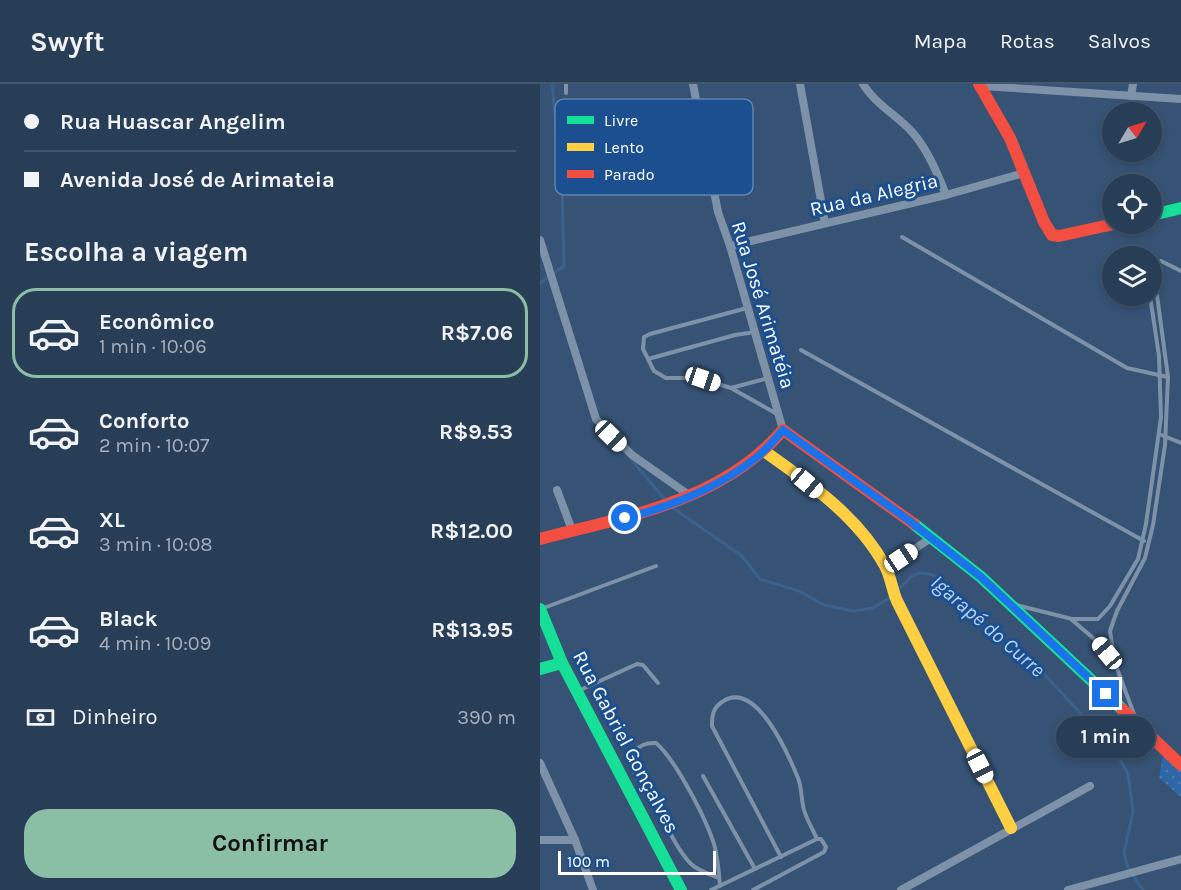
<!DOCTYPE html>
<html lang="pt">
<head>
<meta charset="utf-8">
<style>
	body { margin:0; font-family:Karla,sans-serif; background:#344961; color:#f1f3f6; height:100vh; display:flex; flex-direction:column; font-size:22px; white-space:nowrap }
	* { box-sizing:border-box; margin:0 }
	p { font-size:20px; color:#a5aeba }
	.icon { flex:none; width:33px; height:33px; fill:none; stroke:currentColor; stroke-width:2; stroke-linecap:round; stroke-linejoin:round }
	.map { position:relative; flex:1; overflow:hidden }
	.side { display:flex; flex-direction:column; background:#283e57; width:540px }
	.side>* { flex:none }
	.top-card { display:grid; align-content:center; height:132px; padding:0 24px; background:#283e57 }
	.needle { width:39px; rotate:52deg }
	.fabs { position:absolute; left:562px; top:18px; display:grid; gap:12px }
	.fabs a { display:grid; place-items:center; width:60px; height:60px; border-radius:50%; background:#283e57; box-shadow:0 3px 9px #0003,0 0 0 2px #44576d; font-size:30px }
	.scale { position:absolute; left:18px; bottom:15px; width:158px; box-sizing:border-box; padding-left:6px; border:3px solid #fff; border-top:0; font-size:16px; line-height:21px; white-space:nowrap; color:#fff; -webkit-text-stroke:4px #1b4f8f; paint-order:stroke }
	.end { position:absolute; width:27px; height:27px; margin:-14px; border:8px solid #1a73e8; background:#fff; box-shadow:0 0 0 3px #fff }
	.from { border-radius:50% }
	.bubble { position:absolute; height:42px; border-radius:21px; background:#283e57; box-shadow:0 3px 9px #0003,0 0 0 2px #44576d; font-size:20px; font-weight:700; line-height:42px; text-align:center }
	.car { position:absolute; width:18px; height:36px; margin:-18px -9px; border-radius:8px; box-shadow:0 0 4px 2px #0007; background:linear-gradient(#fff 24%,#345 0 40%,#fff 0 76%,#345 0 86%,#fff 0) }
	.top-card b { display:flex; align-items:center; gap:21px; height:57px; font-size:22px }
	.top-card b+b { border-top:2px solid #44576d }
	.top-card i { width:15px; height:15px; background:#f1f3f6 }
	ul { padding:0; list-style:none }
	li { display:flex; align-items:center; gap:18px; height:90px; margin:0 12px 9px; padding:0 12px; border:3px solid transparent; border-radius:24px }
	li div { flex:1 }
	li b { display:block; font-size:22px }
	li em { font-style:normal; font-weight:700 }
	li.selected { border-color:#8abfa5 }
	li>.icon { width:54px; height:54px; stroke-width:1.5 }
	h2 { padding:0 24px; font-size:27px; line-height:72px }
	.pay { display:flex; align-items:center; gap:15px; height:66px; padding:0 24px; font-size:22px }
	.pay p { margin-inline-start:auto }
	.action { display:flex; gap:12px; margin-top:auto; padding:12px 24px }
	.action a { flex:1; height:69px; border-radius:24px; background:#8abfa5; color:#111; font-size:24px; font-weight:700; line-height:69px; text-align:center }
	header { display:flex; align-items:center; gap:36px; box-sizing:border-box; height:84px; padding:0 30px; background:#283e57; border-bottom:2px solid #44576d }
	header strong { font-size:28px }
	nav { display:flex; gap:33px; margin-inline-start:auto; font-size:21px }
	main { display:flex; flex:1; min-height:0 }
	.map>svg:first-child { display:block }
	.park { fill:url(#park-dots) }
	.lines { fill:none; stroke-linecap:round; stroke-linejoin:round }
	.stream { stroke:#3b618d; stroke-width:3 }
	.lane { stroke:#7d92a8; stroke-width:4 }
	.street { stroke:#7d92a8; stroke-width:8 }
	.fast { stroke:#16e098; stroke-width:12 }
	.slow { stroke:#ffcf43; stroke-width:12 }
	.jam { stroke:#f24e42; stroke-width:12 }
	.route { stroke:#1a73e8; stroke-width:8 }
	.labels { text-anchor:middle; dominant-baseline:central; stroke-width:6; stroke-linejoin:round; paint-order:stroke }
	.street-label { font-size:20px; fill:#fff; stroke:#1b4f8f }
	.water-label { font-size:21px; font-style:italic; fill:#b5d3f5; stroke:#1b4f8f }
	.key { fill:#1b4f8f; stroke:#5f84b1; stroke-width:1.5 }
	.key-label { font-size:16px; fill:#fff }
</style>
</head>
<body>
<header>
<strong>Swyft</strong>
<nav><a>Mapa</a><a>Rotas</a><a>Salvos</a></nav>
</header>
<main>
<section class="side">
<div class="top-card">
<b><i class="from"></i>Rua Huascar Angelim</b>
<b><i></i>Avenida José de Arimateia</b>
</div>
<h2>Escolha a viagem</h2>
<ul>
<li class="selected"><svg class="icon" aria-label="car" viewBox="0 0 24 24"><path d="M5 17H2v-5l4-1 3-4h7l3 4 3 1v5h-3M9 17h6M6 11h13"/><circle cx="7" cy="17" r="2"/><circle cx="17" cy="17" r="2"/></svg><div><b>Econômico</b><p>1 min · 10:06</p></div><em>R$7.06</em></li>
<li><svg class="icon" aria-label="car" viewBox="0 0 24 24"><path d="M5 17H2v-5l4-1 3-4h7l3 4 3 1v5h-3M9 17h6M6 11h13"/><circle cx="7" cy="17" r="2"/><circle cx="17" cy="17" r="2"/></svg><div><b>Conforto</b><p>2 min · 10:07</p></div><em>R$9.53</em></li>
<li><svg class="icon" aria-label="car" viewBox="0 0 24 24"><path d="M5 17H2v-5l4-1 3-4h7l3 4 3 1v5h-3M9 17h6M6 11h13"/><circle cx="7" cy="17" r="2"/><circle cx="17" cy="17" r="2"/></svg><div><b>XL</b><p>3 min · 10:08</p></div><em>R$12.00</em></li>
<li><svg class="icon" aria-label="car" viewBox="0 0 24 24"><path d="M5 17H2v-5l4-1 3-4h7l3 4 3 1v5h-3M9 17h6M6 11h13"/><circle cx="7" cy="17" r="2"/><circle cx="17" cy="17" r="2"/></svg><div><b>Black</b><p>4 min · 10:09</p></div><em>R$13.95</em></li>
</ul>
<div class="pay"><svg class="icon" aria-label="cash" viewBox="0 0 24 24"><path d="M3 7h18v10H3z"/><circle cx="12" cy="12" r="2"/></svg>Dinheiro<p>390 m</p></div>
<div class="action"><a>Confirmar</a></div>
</section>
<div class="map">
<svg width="641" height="806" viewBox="0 0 641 806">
	<defs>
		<pattern id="park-dots" width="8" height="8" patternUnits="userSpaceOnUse" patternTransform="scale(1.5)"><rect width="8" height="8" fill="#2f66a5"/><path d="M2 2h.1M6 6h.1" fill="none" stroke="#4e7db2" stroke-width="1.8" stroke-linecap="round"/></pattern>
	</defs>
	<rect width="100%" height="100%" fill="#365274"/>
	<polygon class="park" points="623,671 641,688 641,713 619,694"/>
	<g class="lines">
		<g class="stream">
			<polyline points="0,199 24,182 22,106 12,0"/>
			<polyline points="90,374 126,417"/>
			<polyline points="130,422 202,472 220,495 259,507 284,521 314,527 333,524 351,513"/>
			<path d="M358 506C370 493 376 484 395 492L467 564 501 587 575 666 588 690 593 727 584 769 588 784 603 806"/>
		</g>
		<g class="lane">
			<polyline points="26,0 26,9"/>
			<polyline points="362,153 587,284 628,293"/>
			<polyline points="612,177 621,177 641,187"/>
			<polyline points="207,224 110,250 104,253 103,265 114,287 126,294 158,294 191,304 228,294"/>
			<polyline points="261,266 604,457"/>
			<polyline points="108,275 195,251 215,248"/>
			<polyline points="191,304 237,330"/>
			<polyline points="619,350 641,359"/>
			<polyline points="476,521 532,535 558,535 570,522 598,475 606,440 621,333 619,272 610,212"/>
			<polyline points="1,525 116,482"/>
			<polyline points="532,536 559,559 574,577"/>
			<polyline points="38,607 97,580 103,581 118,599"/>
			<polyline points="595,633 575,579 570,547 577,527 605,474 613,441 625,361 628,293 617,211 612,203"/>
			<polyline points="163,692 215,785"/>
			<path d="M179 794C169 790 158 787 150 779 136 764 127 742 117 723 110 711 100 701 94 688 86 671 98 658 116 659 136 676 166 735 174 760 178 774 179 788 180 802"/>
			<polyline points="171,806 277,755"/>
			<path d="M213 806 284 768 286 763 281 755H277C273 746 267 736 264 726 261 715 262 704 258 694 249 672 216 594 182 618 173 624 172 631 172 642L241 773"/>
		</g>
		<g class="street">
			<polyline points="153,0 178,128 190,162 243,346"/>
			<polyline points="260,0 285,139"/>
			<path d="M323 0C335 20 358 32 373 49 388 66 398 90 406 111"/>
			<polyline points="442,2 641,15"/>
			<polyline points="591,12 593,0"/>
			<polyline points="0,156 56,335 92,371 149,411"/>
			<polyline points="190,162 406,111 484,89"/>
			<polyline points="17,406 32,446"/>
			<polyline points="346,484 391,454"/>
			<polyline points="0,679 35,756 53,806"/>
			<polyline points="0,756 35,756"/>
			<polyline points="361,806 550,702"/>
			<polyline points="528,806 641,775"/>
		</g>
		<g class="fast">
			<polyline points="612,131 641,124"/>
			<polyline points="374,440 441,493 582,625"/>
			<polyline points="0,525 22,579 141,806"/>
			<polyline points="0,585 22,579"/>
		</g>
		<path class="slow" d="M224 367C269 399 318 432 345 482 351 493 352 506 357 517L471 744"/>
		<g class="jam">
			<polyline points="439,0 470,54 504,138 512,151 519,152 574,140"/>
			<path d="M0 455C87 432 181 418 243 346L374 440"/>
			<polyline points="582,625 641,681"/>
		</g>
	</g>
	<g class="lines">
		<path class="route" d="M85 434C130 423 180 403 217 373 227 365 235 355 243 346L367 435 441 493 566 610"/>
	</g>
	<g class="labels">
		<g class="street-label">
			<text transform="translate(334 111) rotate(-13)">Rua da Alegria</text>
			<text transform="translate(223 221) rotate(73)">Rua José Arimatéia</text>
			<text transform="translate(86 658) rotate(62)">Rua Gabriel Gonçalves</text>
		</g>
		<g class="water-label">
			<text transform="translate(448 542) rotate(41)">Igarapé do Curre</text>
		</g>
	</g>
	<rect x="15" y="15" width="198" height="96" rx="9" class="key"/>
	<rect x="27" y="32" width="27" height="8" fill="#16e098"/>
	<rect x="27" y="59" width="27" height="8" fill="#ffcf43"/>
	<rect x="27" y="86" width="27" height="8" fill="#f24e42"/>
	<g class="key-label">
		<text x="64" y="42">Livre</text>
		<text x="64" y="69">Lento</text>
		<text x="64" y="96">Parado</text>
	</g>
</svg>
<div class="fabs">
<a><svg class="needle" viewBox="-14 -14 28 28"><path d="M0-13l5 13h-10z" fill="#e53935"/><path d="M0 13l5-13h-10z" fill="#a5aeba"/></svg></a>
<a><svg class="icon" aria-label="locate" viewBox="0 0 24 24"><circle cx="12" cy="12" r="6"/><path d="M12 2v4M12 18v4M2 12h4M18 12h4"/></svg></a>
<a><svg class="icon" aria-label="layers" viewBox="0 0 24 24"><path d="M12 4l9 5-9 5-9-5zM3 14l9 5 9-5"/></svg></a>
</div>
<div class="scale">100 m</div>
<i class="end from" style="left:85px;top:434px"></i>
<i class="end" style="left:566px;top:610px"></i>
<div class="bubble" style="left:516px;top:632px;width:99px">1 min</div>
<i class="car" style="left:163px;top:295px;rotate:109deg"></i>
<i class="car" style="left:71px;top:352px;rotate:134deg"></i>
<i class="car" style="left:267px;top:399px;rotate:130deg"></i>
<i class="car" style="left:361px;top:474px;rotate:56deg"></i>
<i class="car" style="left:567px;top:569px;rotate:320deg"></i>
<i class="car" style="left:440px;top:682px;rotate:153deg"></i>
</div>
</main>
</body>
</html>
